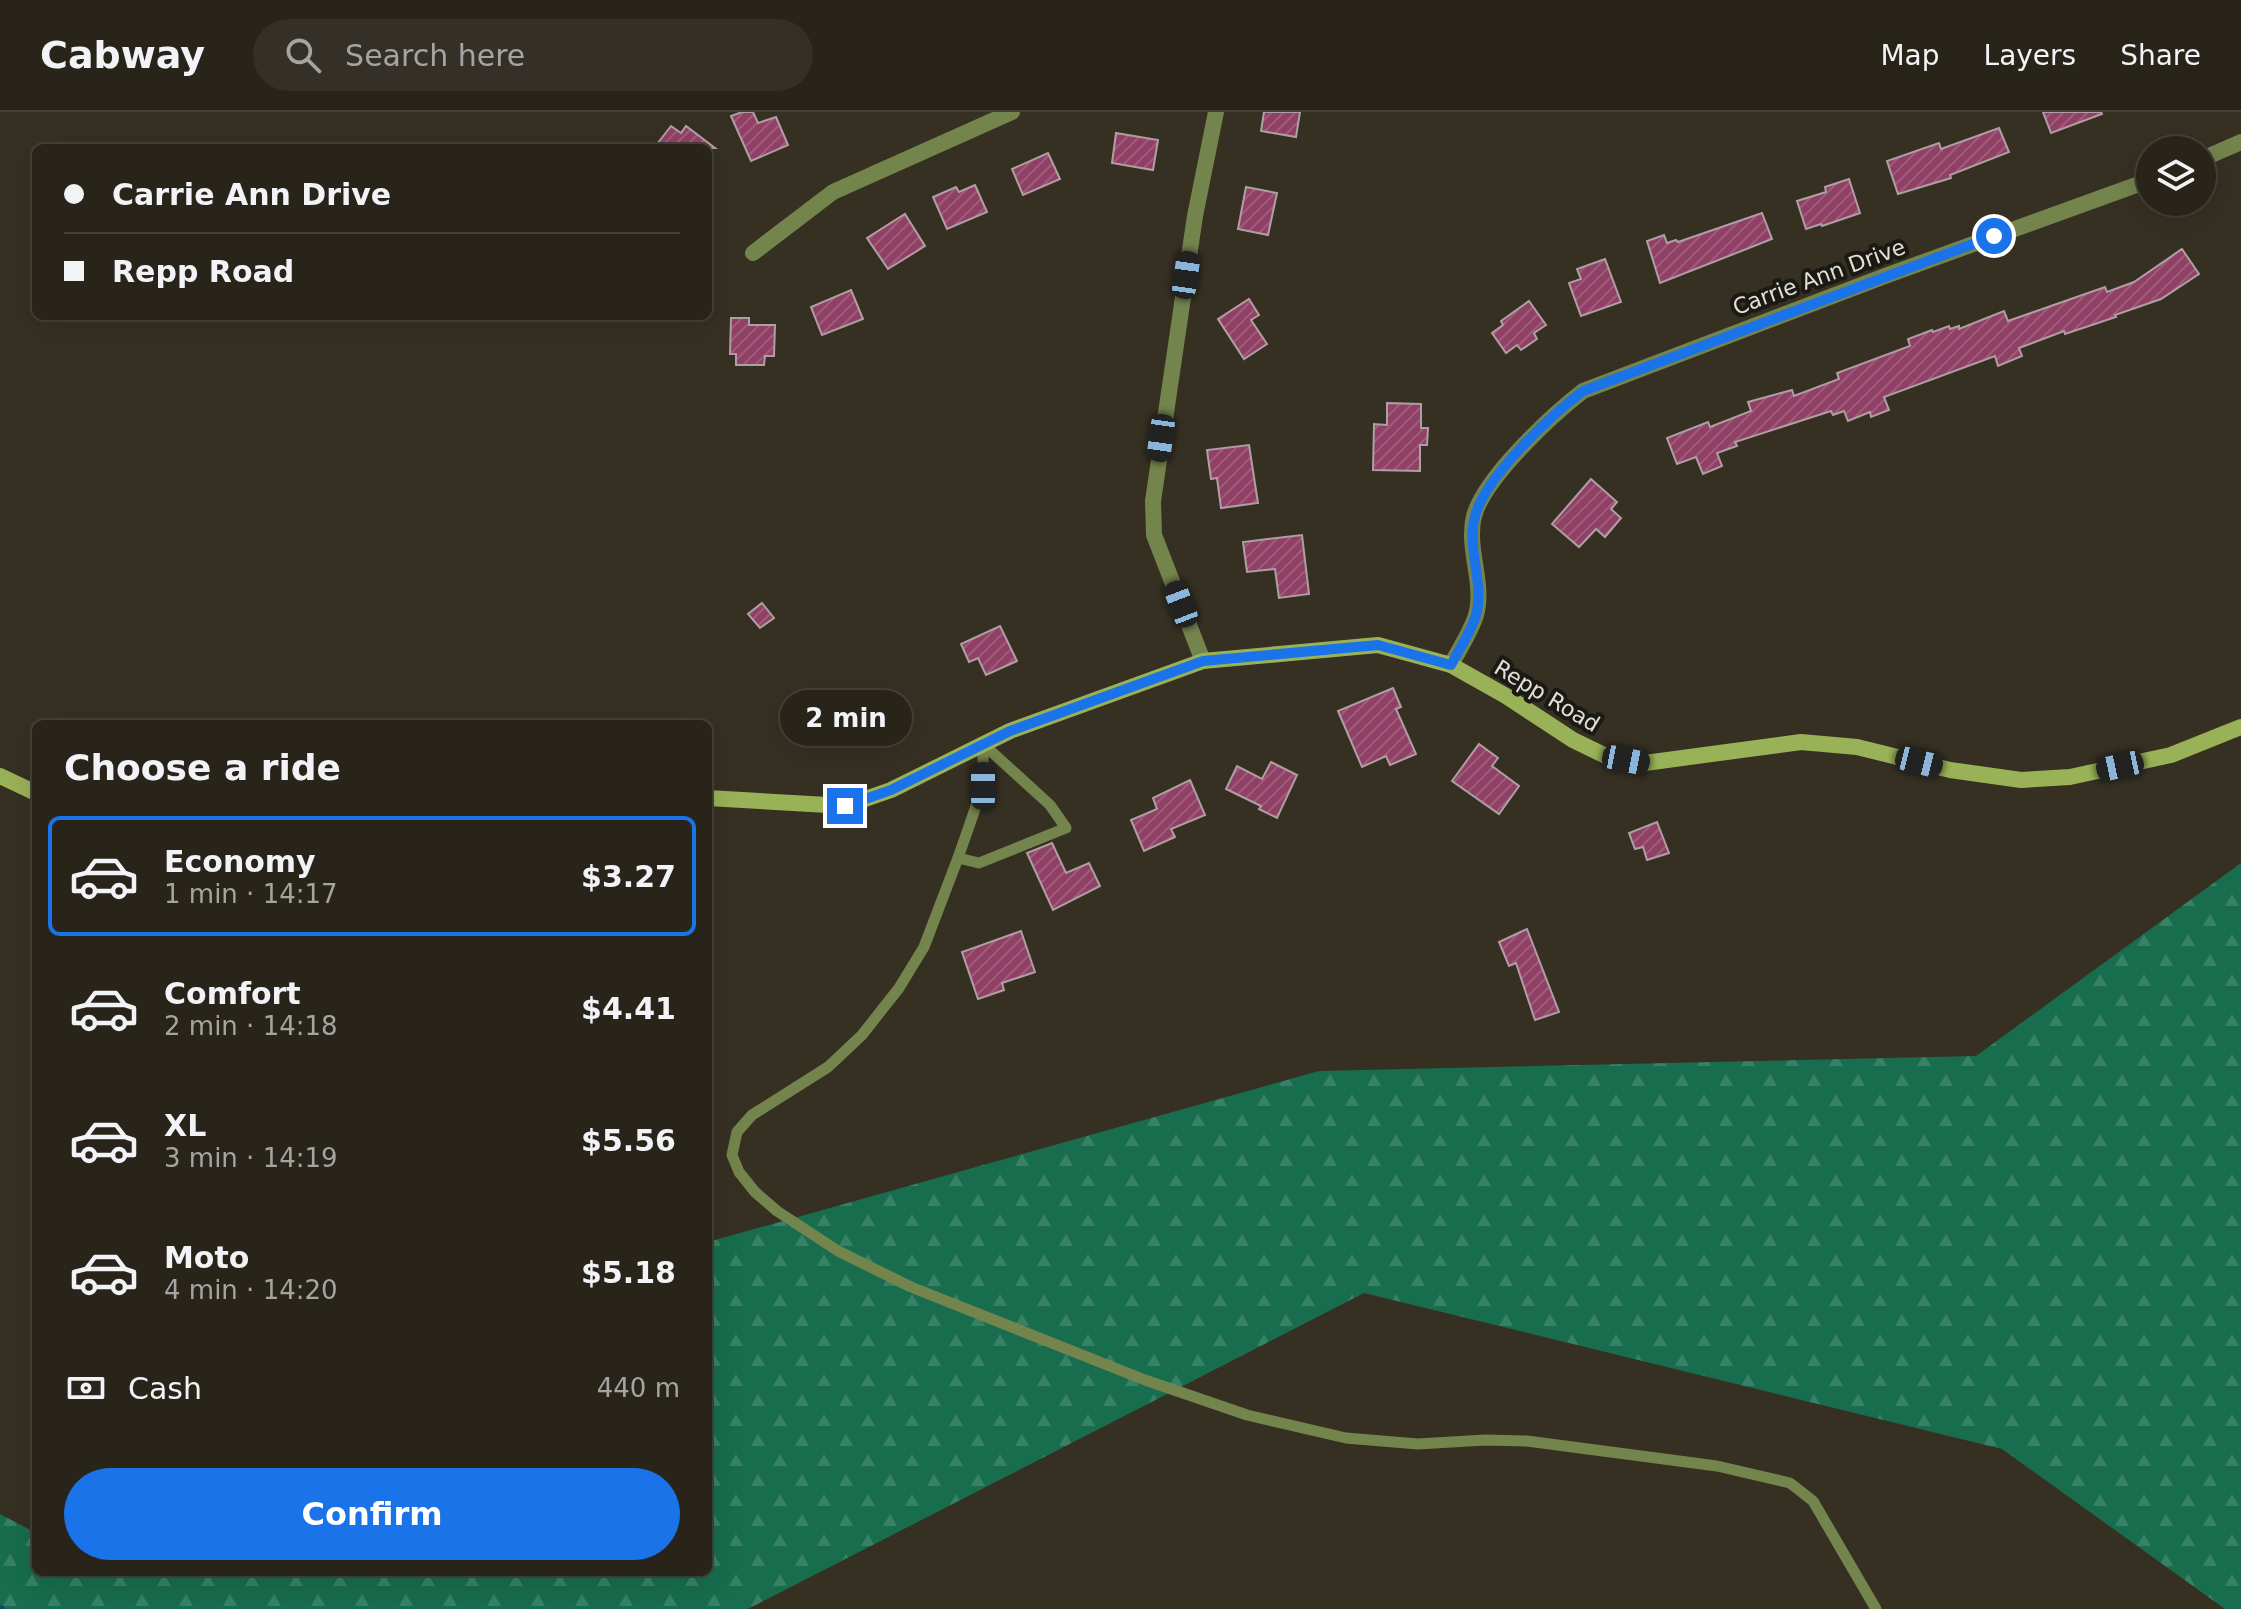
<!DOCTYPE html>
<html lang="en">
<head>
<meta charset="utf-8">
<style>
	body { margin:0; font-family:"DejaVu Sans",sans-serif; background:#343027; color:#f1f3f6; height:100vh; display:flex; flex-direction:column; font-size:30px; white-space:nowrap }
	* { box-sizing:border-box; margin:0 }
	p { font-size:26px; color:#a5a4a2 }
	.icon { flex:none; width:44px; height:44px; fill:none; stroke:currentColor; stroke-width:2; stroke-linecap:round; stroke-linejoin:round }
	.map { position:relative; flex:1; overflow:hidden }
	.drawer { position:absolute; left:32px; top:608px; width:680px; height:856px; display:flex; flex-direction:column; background:#28241a; border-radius:12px; box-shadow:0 8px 32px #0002,0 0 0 2px #444139 }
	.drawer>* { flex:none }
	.banner { position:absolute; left:32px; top:32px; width:680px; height:176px; border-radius:12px; box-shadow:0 8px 32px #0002,0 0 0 2px #444139; display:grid; align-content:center; height:176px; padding:0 32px; background:#28241a }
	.tools { position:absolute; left:2136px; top:24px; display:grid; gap:16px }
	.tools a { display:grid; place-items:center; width:80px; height:80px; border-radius:50%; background:#28241a; box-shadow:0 8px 32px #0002,0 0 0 2px #444139; font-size:40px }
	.end { position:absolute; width:36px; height:36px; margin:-18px; border:10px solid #1a73e8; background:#fff; box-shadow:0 0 0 4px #fff }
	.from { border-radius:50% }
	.bubble { position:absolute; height:56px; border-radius:28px; background:#28241a; box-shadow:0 8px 32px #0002,0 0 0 2px #444139; font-size:26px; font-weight:600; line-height:56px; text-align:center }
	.car { position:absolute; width:24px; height:48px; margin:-24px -12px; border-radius:10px; box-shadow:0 0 6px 2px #0007; background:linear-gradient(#222 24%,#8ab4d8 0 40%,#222 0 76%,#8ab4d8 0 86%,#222 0) }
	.banner b { display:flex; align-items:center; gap:28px; height:76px; font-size:30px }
	.banner b+b { border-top:2px solid #444139 }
	.banner i { width:20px; height:20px; background:#f1f3f6 }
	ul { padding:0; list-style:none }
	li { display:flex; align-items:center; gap:24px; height:120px; margin:0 16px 12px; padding:0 16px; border:4px solid transparent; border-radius:12px }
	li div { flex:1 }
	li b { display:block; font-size:30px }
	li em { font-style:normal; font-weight:600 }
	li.current { border-color:#1a73e8 }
	li>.icon { width:72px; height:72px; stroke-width:1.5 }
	h2 { padding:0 32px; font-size:36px; line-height:96px }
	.pay { display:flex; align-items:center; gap:20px; height:88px; padding:0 32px; font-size:30px }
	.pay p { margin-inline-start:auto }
	.primary-button { display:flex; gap:16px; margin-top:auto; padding:16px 32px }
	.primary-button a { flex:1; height:92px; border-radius:48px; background:#1a73e8; color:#fff; font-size:32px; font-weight:600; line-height:92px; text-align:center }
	header { display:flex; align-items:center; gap:48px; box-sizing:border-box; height:112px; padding:0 40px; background:#28241a; border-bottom:2px solid #444139 }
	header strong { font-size:38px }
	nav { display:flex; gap:44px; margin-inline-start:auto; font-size:28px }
	.search { width:560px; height:72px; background:#343027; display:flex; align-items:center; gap:20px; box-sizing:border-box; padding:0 28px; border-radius:44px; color:#a5a4a2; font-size:30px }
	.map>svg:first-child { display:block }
	.forest { fill:url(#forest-firs) }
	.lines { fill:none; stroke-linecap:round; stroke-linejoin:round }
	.stream { stroke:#0d4c63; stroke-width:6 }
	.building { fill:url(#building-hatch); stroke:#b09ea5; stroke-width:2 }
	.lane { stroke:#74844d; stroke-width:11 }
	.street { stroke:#74844d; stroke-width:16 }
	.secondary { stroke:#9ab257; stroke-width:16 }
	.route { stroke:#1a73e8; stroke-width:10 }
	.labels { text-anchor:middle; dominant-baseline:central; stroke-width:8; stroke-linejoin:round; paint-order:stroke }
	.street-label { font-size:22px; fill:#e2dfd6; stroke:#1b1913 }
</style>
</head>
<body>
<header>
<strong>Cabway</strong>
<div class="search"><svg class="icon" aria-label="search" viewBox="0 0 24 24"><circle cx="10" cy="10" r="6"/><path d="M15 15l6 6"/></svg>Search here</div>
<nav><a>Map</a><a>Layers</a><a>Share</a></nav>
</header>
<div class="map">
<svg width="2241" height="1497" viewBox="0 0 2241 1497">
	<defs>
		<pattern id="forest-firs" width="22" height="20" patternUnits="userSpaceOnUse" patternTransform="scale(2)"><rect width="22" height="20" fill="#176d4d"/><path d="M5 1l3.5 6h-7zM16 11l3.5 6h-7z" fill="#388166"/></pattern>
		<pattern id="building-hatch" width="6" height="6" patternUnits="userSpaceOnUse" patternTransform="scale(2)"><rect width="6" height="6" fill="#914065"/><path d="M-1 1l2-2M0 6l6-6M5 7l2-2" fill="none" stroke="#a05b7a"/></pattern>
	</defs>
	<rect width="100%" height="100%" fill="#363023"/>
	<polygon class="forest" points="2241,751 2241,1497 2225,1497 2002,1337 1364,1181 748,1497 0,1497 0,1402 36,1421 36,1460 108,1460 118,1465 127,1460 708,1460 708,1130 1319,959 1976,944"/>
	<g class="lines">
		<polyline class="stream" points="0,1496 2,1497"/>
	</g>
	<g class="building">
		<polygon points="742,0 753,0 758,11 776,5 788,33 751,49 731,4"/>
		<polygon points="1264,0 1300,0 1296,25 1261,19"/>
		<polygon points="2043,0 2101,0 2102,2 2051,21"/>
		<polygon points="671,14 681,21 686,14 715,36 654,36"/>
		<polygon points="1999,16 2009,40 1950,63 1951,66 1898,82 1887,49 1939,31 1941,37"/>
		<polygon points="1116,21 1158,28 1153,58 1112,51"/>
		<polygon points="1048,41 1060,67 1023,83 1012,57"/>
		<polygon points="1849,67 1860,101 1822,114 1821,112 1806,117 1797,89 1826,80 1825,75"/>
		<polygon points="975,73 987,100 947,117 933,85 956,75 959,80"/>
		<polygon points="1246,75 1277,81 1268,123 1238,117"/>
		<polygon points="1762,101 1772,127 1660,171 1647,129 1664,123 1667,131 1676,128 1678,130"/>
		<polygon points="905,102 925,134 888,157 867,126"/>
		<polygon points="2182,137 2199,162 2161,187 2115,203 2116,205 2065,222 2064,219 2019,236 2022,244 1998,254 1995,244 1884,285 1889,298 1871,305 1870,300 1848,309 1844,299 1833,303 1831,299 1735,330 1737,334 1717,341 1722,354 1703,362 1696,345 1677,352 1667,326 1708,310 1710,315 1751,299 1748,290 1792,278 1794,284 1839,267 1837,261 1910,234 1908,227 1932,218 1933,220 1949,214 1950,217 1959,214 1959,217 2004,199 2008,209 2105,175 2107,180 2134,170"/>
		<polygon points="1605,147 1621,190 1581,204 1569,171 1581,167 1577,157"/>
		<polygon points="851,178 863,207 822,223 811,195"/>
		<polygon points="1249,187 1259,203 1251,208 1267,232 1244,247 1218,207"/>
		<polygon points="1529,189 1546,213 1534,221 1537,227 1521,238 1517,233 1506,241 1492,221 1503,213 1501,209"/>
		<polygon points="731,206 749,206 749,213 775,213 774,244 765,244 764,253 736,253 736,242 730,242"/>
		<polygon points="1387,291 1421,292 1421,316 1428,316 1427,333 1420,333 1420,359 1373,358 1374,312 1387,313"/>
		<polygon points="1249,333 1258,391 1221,396 1217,366 1211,367 1207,338"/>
		<polygon points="1591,367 1617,390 1611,397 1621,406 1605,425 1596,417 1579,435 1552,412"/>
		<polygon points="1302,423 1309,482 1279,486 1275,457 1247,460 1243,430"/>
		<polygon points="762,491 774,506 760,516 748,502"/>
		<polygon points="1000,514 1017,549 986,563 978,546 969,550 961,532"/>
		<polygon points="1393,576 1401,595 1396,597 1416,642 1390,653 1386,644 1362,655 1338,599"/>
		<polygon points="1479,632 1498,646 1492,654 1519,674 1499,702 1452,669"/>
		<polygon points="1271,650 1297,663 1277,706 1259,697 1261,694 1226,677 1237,654 1262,667"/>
		<polygon points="1190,668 1205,703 1171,717 1175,725 1144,739 1131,708 1157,697 1153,686"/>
		<polygon points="1657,710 1669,741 1647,748 1643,735 1635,737 1629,721"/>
		<polygon points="1052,731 1066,761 1089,751 1100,774 1053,798 1027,741"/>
		<polygon points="1527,817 1559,900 1535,908 1516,851 1509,854 1499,830"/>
		<polygon points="1021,819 1035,860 1002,871 1004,878 978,887 962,840"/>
	</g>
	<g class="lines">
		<g class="lane">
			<polyline points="983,632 983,674 958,746 924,835 899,876 862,923 828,955 752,1003 737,1020 732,1043 739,1060 755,1080 777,1099 838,1139 911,1175 1145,1268 1247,1303 1346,1326 1418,1332 1485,1328 1527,1329 1717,1354 1790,1371 1813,1389 1876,1497"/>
			<polyline points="958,746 979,751 1066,716 1050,693 983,632"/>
		</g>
		<g class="street">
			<polyline points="2202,47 2241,30"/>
			<polyline points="753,141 833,80 1012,0"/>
			<polyline points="1203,549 1154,423 1153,389 1195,104 1216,0"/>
			<path d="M1451 553C1459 537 1471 520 1476 503 1485 472 1466 436 1474 404 1485 365 1551 304 1583 279L1885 164 2150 68"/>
		</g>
		<g class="secondary">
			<polyline points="0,664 36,681"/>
			<polyline points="708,686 845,694 891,678 1010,619 1203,549 1378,533 1451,553 1506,584 1573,628 1606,644 1645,651 1801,630 1857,635 1950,658 2021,668 2070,665 2171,643 2241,615"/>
		</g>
	</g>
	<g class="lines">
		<path class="route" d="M845 694 891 678 1010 619 1203 549 1378 533 1451 553C1459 537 1471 520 1476 503 1485 472 1466 436 1475 404 1486 364 1550 304 1583 279L1994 124"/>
	</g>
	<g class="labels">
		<g class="street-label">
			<text transform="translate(1819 165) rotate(-20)">Carrie Ann Drive</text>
			<text transform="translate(1547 584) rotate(31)">Repp Road</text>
		</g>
	</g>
</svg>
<div class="tools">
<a><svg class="icon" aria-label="layers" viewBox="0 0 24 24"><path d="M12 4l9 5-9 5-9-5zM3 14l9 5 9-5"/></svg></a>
</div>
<i class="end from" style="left:1994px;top:124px"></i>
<i class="end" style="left:845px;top:694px"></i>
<div class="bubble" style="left:780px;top:578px;width:132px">2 min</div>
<i class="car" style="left:1186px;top:163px;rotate:8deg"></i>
<i class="car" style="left:1161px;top:326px;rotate:188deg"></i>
<i class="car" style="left:1181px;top:492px;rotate:339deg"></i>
<i class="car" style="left:1626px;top:648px;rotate:101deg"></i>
<i class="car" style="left:1919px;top:650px;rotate:104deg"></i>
<i class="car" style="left:2120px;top:654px;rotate:258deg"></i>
<i class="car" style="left:983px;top:674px;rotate:0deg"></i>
<div class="banner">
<b><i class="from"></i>Carrie Ann Drive</b>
<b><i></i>Repp Road</b>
</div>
<section class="drawer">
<h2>Choose a ride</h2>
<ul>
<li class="current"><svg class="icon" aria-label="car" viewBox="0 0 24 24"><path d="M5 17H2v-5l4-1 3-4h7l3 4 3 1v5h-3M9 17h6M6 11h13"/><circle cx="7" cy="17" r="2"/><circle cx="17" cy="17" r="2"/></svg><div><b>Economy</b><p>1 min · 14:17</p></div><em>$3.27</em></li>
<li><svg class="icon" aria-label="car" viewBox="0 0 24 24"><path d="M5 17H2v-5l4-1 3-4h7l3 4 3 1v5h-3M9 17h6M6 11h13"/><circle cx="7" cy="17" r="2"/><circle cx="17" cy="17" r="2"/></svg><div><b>Comfort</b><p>2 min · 14:18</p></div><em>$4.41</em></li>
<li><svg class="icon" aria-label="car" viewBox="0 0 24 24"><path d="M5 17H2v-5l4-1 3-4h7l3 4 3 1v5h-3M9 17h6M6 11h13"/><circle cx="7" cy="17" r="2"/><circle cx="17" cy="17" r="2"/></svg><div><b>XL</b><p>3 min · 14:19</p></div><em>$5.56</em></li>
<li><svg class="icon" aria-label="car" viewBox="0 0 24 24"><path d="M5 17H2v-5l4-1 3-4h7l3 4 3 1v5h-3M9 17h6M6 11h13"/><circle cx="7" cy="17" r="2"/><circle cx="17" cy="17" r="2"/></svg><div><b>Moto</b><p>4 min · 14:20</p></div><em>$5.18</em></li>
</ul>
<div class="pay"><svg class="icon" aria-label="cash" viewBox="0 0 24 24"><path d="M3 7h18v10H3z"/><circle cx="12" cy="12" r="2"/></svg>Cash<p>440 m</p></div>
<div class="primary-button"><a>Confirm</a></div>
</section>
</div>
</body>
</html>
